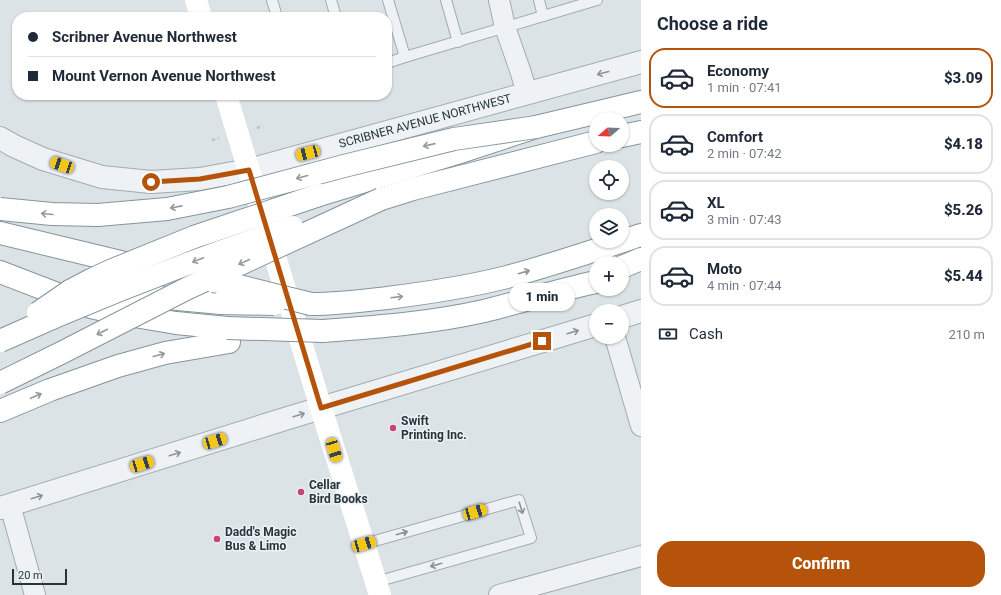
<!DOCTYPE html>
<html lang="en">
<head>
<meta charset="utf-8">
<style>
	body { margin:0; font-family:Roboto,sans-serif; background:#f6f6f7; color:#1f2937; height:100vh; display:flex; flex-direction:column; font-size:15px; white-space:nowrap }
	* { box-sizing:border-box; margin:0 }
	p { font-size:13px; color:#747a83 }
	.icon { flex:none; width:22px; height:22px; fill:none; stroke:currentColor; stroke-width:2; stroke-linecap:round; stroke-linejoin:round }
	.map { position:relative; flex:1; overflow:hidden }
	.sheet { display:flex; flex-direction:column; background:#fff; width:360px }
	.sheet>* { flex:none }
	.top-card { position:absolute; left:12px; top:12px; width:380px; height:88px; border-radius:16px; box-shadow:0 1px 3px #0004; display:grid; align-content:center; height:88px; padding:0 16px; background:#fff }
	.needle { width:26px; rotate:251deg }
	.tools { position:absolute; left:589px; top:112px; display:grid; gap:8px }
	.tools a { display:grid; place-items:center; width:40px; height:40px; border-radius:50%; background:#fff; box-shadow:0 1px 3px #0004; font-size:20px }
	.scale { position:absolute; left:12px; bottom:10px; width:55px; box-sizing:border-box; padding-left:4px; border:2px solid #26353c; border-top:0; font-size:11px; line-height:14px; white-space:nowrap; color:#26353c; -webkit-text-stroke:3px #ebf1f4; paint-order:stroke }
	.end { position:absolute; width:18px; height:18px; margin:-9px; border:5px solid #b45309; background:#fff; box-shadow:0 0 0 2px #fff }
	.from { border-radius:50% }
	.bubble { position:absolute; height:28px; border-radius:14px; background:#fff; box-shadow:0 1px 3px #0004; font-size:13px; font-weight:800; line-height:28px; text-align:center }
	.car { position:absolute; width:12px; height:24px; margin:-12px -6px; border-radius:5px; box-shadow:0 0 3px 1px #0007; background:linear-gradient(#f5c518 24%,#345 0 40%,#f5c518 0 76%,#345 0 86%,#f5c518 0) }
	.top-card b { display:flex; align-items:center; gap:14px; height:38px; font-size:15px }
	.top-card b+b { border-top:1px solid #e0e1e3 }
	.top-card i { width:10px; height:10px; background:#1f2937 }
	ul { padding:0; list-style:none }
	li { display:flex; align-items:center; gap:12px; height:60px; margin:0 8px 6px; padding:0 8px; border:2px solid #e0e1e3; border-radius:16px }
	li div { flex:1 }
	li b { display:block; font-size:15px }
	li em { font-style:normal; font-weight:800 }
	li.selected { border-color:#b45309 }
	li>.icon { width:36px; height:36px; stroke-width:1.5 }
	h2 { padding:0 16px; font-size:18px; line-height:48px }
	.pay { display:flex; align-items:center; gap:10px; height:44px; padding:0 16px; font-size:15px }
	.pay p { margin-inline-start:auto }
	.primary-button { display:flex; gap:8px; margin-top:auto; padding:8px 16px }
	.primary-button a { flex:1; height:46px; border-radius:16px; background:#b45309; color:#fff; font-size:16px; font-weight:800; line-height:46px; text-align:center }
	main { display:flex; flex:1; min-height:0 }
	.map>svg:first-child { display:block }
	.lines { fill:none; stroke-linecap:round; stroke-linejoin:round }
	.service-casing { stroke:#a2abb0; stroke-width:12 }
	.minor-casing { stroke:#a2abb0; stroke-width:22 }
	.tertiary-casing { stroke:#a2abb0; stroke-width:24 }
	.motorway-casing { stroke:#84959c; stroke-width:24 }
	.path { stroke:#bbc1c5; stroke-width:2.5; stroke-dasharray:3 3; stroke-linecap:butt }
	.service { stroke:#eff2f5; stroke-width:10 }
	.minor { stroke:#eff2f5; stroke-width:20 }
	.tertiary { stroke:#eff2f5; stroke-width:22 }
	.secondary { stroke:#fff; stroke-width:22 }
	.motorway { stroke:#fff; stroke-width:22 }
	.motorway-bridge-casing { stroke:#84959c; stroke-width:24; stroke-linecap:butt }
	.motorway-bridge { stroke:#fff; stroke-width:22 }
	.oneway { stroke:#8a9498 }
	.oneway2 { stroke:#929a9e }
	.route { stroke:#b45309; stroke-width:5 }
	.poi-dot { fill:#cb417f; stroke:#ebf1f4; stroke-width:1.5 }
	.labels { text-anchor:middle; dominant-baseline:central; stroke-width:3; stroke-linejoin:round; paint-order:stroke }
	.street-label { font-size:12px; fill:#26353c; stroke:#ebf1f4 }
	.poi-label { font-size:12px; font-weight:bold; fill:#26353c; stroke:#ebf1f4; text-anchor:start }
</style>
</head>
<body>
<main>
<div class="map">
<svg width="641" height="595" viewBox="0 0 641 595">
	<rect width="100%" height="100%" fill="#dce3e6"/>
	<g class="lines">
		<g class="service-casing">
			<g id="service">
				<polyline points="272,0 277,17"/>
				<polyline points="331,0 336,17"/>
				<polyline points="388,0 405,57 597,0"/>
				<polyline points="446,0 458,42"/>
				<polyline points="539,0 543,16"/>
				<polyline points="387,63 405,57"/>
				<polyline points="364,544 519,500 531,538 376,582"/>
			</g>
		</g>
		<g class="minor-casing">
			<g id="minor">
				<polyline points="499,0 505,27 520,70 527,93"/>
				<polyline points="615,337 641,426"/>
				<polyline points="10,505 35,595"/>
				<polyline points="499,595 641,556"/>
			</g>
		</g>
		<g class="tertiary-casing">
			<g id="tertiary">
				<polyline points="0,138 14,146 43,159 102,177 151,182 200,179 249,170 641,62"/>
				<polyline points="622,317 641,311"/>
				<polyline points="0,508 288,418 596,325"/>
			</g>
		</g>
		<g class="motorway-casing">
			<g id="motorway">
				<polyline points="622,136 641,132"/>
				<polyline points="319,195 457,153 536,127 641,102"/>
				<polyline points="381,199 413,189 596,142"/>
				<polyline points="0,233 137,266"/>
				<polyline points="622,267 641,259"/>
				<polyline points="0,272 91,307 117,313 176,323 227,328"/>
				<polyline points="107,291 156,297 221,303"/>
				<path d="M311 304C336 304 361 301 387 298 427 293 468 287 507 277 552 265 596 250 641 235"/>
				<path d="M323 331C377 327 431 323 484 311 521 302 558 290 596 282"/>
				<polyline points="0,411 50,390 118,366 165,353 229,342"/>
			</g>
		</g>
		<g class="path">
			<polyline points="257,128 263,126"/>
			<polyline points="212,140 219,138"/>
		</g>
		<use href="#service" class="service"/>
		<use href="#minor" class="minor"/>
		<use href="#tertiary" class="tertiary"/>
		<g class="secondary">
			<polyline points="196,0 201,17"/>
			<polyline points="226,95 321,408 380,595"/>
		</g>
		<use href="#motorway" class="motorway"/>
		<g class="motorway-bridge-casing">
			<g id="motorway-bridge">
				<polyline points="0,209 52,214 98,215 167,209 228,197 344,166 454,139 536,127"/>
				<polyline points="213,281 227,283 311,304"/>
				<polyline points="221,303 274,304"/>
				<polyline points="38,313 70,291 91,280 110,271 194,237 319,195"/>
				<polyline points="227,328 323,331"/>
				<path d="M0 341C95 298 193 260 292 227"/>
				<polyline points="0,383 61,353 188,288 381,199"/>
			</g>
		</g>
		<use href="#motorway-bridge" class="motorway-bridge"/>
	</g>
	<defs><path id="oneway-shaft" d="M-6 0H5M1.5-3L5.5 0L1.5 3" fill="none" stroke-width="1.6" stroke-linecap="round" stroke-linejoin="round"/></defs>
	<g class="oneway">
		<use href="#oneway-shaft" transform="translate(603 73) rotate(165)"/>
		<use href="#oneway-shaft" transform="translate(573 332) rotate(-17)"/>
		<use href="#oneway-shaft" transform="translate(299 415) rotate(-17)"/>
		<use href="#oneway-shaft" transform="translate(175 454) rotate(-17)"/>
		<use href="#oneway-shaft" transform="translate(37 497) rotate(-17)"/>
		<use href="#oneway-shaft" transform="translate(521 508) rotate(73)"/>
		<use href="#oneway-shaft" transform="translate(402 533) rotate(-16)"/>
		<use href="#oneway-shaft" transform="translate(436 565) rotate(164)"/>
	</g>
	<g class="oneway2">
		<use href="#oneway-shaft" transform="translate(429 145) rotate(167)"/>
		<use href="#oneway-shaft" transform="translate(302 177) rotate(165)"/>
		<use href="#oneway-shaft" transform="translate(176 207) rotate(169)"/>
		<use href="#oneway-shaft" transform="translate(47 214) rotate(-175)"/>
		<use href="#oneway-shaft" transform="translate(198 260) rotate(159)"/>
		<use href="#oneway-shaft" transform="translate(244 262) rotate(155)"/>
		<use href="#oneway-shaft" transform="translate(524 272) rotate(-16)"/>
		<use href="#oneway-shaft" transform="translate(397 297) rotate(-7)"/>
		<use href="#oneway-shaft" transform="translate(102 332) rotate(153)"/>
		<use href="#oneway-shaft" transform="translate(159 355) rotate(-15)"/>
		<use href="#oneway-shaft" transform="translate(36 396) rotate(-23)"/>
	</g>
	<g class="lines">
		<polyline class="route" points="151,182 200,179 249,170 321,408 542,341"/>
	</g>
	<g class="poi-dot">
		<circle cx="393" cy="428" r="4"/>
		<circle cx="301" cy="492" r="4"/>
		<circle cx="217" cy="539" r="4"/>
	</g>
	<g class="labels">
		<g class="street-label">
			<text transform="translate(425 121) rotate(-15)">SCRIBNER AVENUE NORTHWEST</text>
		</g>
		<g class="poi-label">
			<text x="401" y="421">Swift<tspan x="401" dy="14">Printing Inc.</tspan></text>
			<text x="309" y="485">Cellar<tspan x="309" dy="14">Bird Books</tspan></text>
			<text x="225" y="532">Dadd's Magic<tspan x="225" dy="14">Bus &amp; Limo</tspan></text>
		</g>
	</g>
</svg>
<div class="tools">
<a><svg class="needle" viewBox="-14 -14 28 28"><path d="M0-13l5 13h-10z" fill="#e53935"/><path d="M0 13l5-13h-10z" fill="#747a83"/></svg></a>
<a><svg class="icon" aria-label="locate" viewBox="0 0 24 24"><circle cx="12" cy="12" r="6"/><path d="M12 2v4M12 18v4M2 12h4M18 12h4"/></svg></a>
<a><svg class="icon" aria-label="layers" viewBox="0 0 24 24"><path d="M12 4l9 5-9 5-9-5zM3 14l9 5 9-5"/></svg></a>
<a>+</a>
<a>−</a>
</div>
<div class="scale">20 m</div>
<i class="end from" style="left:151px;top:182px"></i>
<i class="end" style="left:542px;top:341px"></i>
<div class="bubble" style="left:509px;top:283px;width:66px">1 min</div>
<i class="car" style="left:308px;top:153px;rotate:255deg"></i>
<i class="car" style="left:62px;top:165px;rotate:289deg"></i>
<i class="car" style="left:215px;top:441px;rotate:73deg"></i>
<i class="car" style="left:334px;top:450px;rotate:163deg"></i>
<i class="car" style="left:142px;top:464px;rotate:73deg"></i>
<i class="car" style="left:475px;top:512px;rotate:74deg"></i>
<i class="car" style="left:364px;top:544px;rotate:74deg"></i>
<div class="top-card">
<b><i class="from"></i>Scribner Avenue Northwest</b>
<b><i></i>Mount Vernon Avenue Northwest</b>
</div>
</div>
<section class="sheet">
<h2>Choose a ride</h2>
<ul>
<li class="selected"><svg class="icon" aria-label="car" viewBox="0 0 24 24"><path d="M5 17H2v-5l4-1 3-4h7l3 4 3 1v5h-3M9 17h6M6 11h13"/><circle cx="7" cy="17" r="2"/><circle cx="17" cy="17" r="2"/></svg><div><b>Economy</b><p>1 min · 07:41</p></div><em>$3.09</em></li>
<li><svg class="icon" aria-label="car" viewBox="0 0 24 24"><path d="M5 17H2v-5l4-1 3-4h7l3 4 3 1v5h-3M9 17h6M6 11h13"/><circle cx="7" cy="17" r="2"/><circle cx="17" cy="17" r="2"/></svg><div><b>Comfort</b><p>2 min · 07:42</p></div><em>$4.18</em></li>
<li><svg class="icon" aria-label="car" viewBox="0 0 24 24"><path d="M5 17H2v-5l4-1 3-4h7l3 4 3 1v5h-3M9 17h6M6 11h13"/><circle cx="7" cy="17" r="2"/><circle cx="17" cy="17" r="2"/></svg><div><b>XL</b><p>3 min · 07:43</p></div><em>$5.26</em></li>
<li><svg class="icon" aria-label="car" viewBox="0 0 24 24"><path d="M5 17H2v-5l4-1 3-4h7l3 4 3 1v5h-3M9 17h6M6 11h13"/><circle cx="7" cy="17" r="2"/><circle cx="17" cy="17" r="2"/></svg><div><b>Moto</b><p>4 min · 07:44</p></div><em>$5.44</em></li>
</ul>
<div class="pay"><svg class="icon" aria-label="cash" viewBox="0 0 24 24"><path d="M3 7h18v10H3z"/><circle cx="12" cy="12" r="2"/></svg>Cash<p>210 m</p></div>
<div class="primary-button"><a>Confirm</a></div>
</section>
</main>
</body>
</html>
